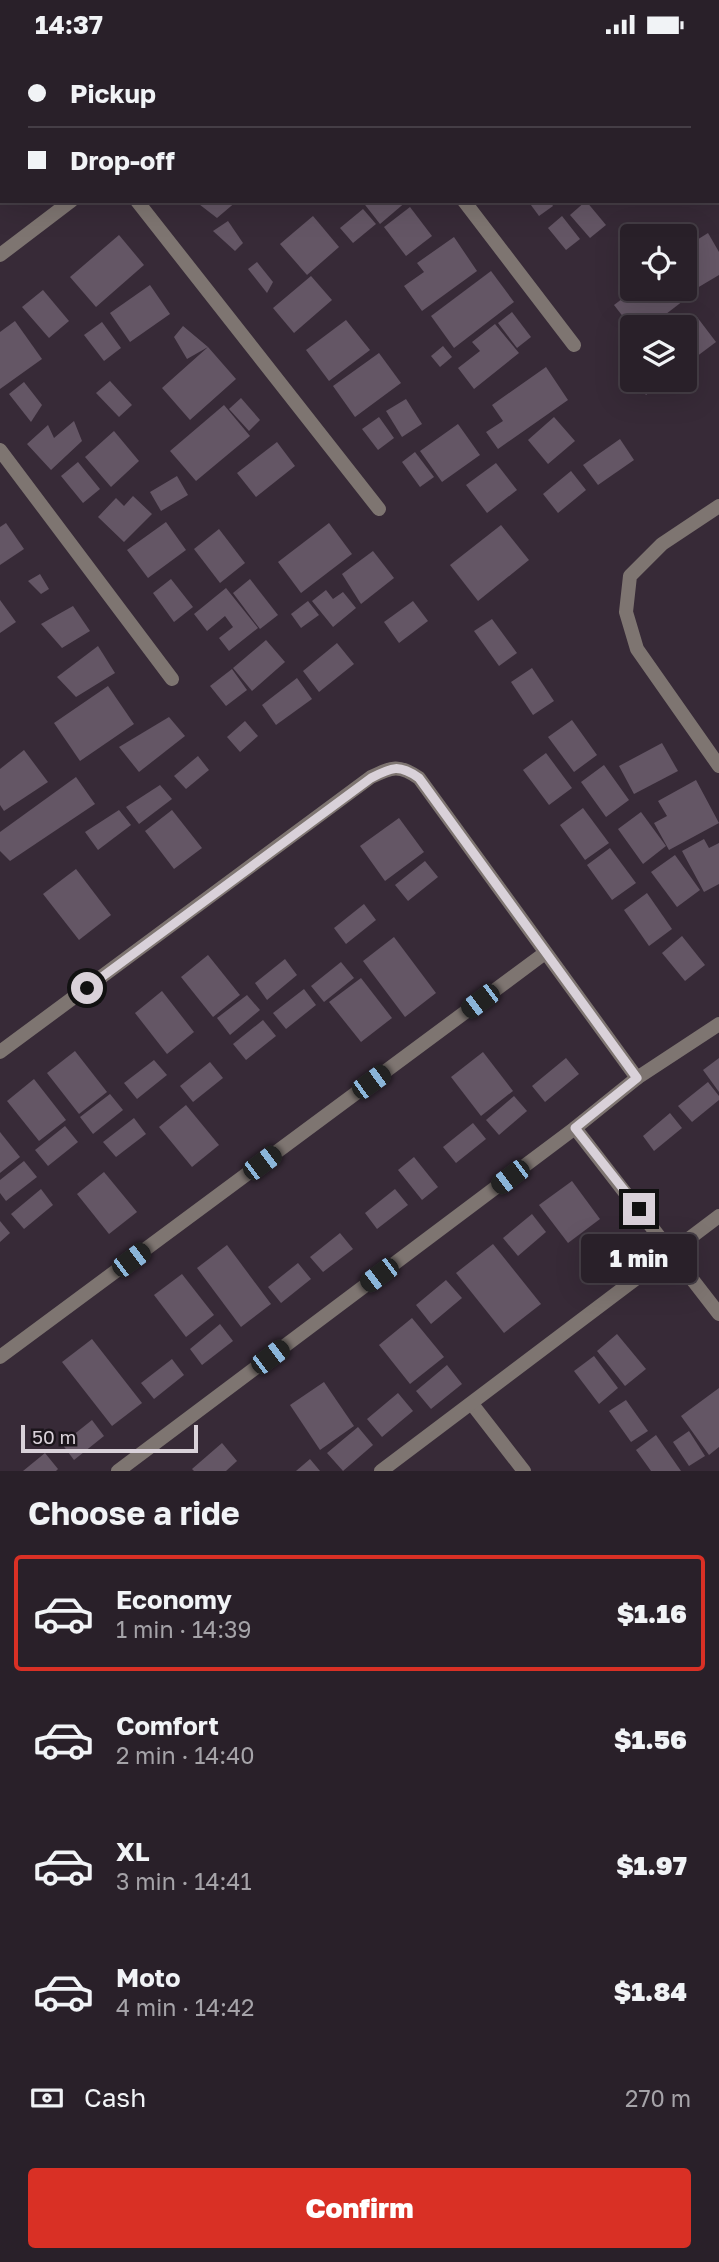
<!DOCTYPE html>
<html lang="en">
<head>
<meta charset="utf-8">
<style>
	body { margin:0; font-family:"Golos Text",sans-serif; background:#312831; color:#f1f3f6; height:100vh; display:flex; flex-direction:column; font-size:26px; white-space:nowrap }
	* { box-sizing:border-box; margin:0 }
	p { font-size:23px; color:#a5a3a8 }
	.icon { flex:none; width:38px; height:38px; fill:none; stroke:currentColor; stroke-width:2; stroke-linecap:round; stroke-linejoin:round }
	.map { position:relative; height:1422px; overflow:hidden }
	.details { display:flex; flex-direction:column; background:#292029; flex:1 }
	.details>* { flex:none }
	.guide { position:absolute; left:0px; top:0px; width:719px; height:154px; box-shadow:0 7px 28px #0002,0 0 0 2px #453e46; display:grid; align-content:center; height:154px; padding:0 28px; background:#292029 }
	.buttons { position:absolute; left:620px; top:175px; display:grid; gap:14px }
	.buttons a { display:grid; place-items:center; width:77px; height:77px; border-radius:7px; background:#292029; box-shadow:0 7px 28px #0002,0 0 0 2px #453e46; font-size:35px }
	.scale { position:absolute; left:21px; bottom:18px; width:177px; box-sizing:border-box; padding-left:7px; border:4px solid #d9d1d9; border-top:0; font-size:19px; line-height:24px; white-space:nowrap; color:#d9d1d9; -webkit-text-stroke:5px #1b151b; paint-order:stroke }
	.end { position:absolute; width:32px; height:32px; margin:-16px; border:9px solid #d9d1d9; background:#111; box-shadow:0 0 0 4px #111 }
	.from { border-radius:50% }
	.bubble { position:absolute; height:49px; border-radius:7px; background:#292029; box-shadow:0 7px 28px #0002,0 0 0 2px #453e46; font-size:23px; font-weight:800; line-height:49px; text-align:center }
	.car { position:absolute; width:21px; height:42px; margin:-21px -10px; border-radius:9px; box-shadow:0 0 5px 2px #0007; background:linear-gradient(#222 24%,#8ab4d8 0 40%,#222 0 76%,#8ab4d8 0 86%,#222 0) }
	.guide b { display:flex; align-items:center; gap:24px; height:66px; font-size:26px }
	.guide b+b { border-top:2px solid #453e46 }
	.guide i { width:18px; height:18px; background:#f1f3f6 }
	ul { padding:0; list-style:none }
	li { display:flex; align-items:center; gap:21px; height:116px; margin:0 14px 10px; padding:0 14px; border:4px solid transparent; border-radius:7px }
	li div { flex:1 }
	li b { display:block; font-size:26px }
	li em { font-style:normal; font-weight:800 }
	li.on { border-color:#d93025 }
	li>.icon { width:63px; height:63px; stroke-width:1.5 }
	h2 { padding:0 28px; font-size:32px; line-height:84px }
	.pay { display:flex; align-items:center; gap:18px; height:77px; padding:0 28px; font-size:26px }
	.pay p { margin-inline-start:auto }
	.button { display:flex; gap:14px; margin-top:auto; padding:14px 28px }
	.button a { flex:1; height:80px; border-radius:7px; background:#d93025; color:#fff; font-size:28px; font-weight:800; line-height:80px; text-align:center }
	.status { display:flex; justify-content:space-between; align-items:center; height:49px; padding:0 35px; background:#292029; direction:ltr }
	.status svg { height:19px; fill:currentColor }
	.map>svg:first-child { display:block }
	.building { fill:#645665 }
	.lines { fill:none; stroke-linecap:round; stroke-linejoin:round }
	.minor { stroke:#7e7571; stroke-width:14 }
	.route { stroke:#d9d1d9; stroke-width:9 }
</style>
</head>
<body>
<div class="status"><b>14:37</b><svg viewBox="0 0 49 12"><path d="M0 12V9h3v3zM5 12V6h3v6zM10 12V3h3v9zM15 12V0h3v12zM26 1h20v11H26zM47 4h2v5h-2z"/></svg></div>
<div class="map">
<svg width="719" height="1422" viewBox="0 0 719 1422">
	<rect width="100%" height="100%" fill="#372a37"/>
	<g class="building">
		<polygon points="195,152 237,152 217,169"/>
		<polygon points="362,152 407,152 380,175"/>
		<polygon points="528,152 550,152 553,157 539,167"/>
		<polygon points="586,152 606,176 590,189 570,166"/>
		<polygon points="410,158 432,187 406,207 384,178"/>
		<polygon points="363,160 376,175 353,194 340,179"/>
		<polygon points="313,167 339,198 307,226 280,195"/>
		<polygon points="562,167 580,190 566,201 548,179"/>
		<polygon points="228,172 243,194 235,202 213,182"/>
		<polygon points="708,184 719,203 719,226 687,245 684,241 684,199"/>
		<polygon points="119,186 144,216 96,258 70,228"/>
		<polygon points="454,188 477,222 422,262 404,237 424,223 417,214"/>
		<polygon points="257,213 273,233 267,244 248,220"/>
		<polygon points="491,222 514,253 454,299 431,267"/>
		<polygon points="311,227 332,251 294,284 273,259"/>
		<polygon points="150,236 170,265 130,293 110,264"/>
		<polygon points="635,240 673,240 683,252 649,278 631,278 614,256"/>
		<polygon points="43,241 69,272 49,289 22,258"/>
		<polygon points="512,263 531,288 517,299 498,274"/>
		<polygon points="697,268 716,293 684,317 684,278"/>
		<polygon points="346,271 370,301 329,332 306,301"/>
		<polygon points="15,272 42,310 0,340 0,283"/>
		<polygon points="102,273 121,299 104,312 84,286"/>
		<polygon points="495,275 519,304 474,340 458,319 480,302 472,293"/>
		<polygon points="183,277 208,298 236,330 190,371 162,339 208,298 187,310 174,288"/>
		<polygon points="443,297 452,308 440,318 431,307"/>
		<polygon points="379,304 401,334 355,368 333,337"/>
		<polygon points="546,318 568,351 498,400 486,383 503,372 492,356"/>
		<polygon points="635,331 665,331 646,346"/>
		<polygon points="110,332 132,356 119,368 96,344"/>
		<polygon points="24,333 42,356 31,373 9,345"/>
		<polygon points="241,349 260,371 249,382 229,360"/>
		<polygon points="406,350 422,375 402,388 386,362"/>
		<polygon points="224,356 250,387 196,432 170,402"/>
		<polygon points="379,368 394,389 378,401 362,380"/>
		<polygon points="554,368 575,392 548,415 528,391"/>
		<polygon points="74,372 82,392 51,421 27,395 48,376 54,389"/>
		<polygon points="458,375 480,406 442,433 420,402"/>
		<polygon points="114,382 139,412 111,438 85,408"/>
		<polygon points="620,390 634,411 598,436 583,416"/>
		<polygon points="277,393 295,417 256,448 237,424"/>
		<polygon points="415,403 434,428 420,438 402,413"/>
		<polygon points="78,413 100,440 83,454 61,427"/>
		<polygon points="496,414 517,441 487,464 466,436"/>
		<polygon points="571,422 586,441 558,464 543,445"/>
		<polygon points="177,427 188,446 161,462 150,443"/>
		<polygon points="133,447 152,465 124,493 98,468 116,449 124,457"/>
		<polygon points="166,473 186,501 148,529 127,501"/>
		<polygon points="6,474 24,500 0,516 0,478"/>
		<polygon points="329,474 352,505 301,544 278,513"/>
		<polygon points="501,476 529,511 478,552 450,516"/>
		<polygon points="219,480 245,514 220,534 194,500"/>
		<polygon points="373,502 394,529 361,555 342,525"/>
		<polygon points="40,525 49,540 41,545 28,532"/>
		<polygon points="171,530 193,558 174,573 153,544"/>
		<polygon points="250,530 278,566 260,580 233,544"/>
		<polygon points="226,539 258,579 229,602 219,589 233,578 225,567 207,582 194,565"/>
		<polygon points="326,541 333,550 343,543 356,559 333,578 312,552"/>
		<polygon points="0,551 16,573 0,584"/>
		<polygon points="308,552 319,566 301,579 291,565"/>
		<polygon points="413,552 428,572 399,594 384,573"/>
		<polygon points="73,557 90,582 62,599 41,575"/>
		<polygon points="492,570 517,604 499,617 474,582"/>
		<polygon points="266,591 285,613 252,642 233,619"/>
		<polygon points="337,594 354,615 319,643 303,622"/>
		<polygon points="98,597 115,624 76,648 57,628"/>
		<polygon points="532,619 554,652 533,666 511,633"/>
		<polygon points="232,620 247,641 226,657 210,637"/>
		<polygon points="297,629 312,650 276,676 262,656"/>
		<polygon points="108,637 134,675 80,712 54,674"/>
		<polygon points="169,668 185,687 139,723 119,698"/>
		<polygon points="572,671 597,706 574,723 548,688"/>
		<polygon points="245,672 258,687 240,703 227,688"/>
		<polygon points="662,694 678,722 634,745 619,717"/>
		<polygon points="24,701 48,733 4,762 0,756 0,720"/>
		<polygon points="546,704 572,739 549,756 523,721"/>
		<polygon points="198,707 209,721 186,740 174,727"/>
		<polygon points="604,716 629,751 606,768 581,733"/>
		<polygon points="76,728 95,755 10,812 0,802 0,783"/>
		<polygon points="696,731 719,774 669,801 654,774 667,767 658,752"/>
		<polygon points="160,736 172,750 139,775 126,758"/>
		<polygon points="583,759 609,794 585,811 560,776"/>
		<polygon points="119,761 131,776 98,801 85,783"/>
		<polygon points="172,761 202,799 174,820 145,782"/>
		<polygon points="641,763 666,797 643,815 618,780"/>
		<polygon points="399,769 424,803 385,832 360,797"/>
		<polygon points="704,790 709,799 719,794 719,835 704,843 682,802"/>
		<polygon points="610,799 636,834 612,851 587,816"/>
		<polygon points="675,806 700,841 677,858 651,823"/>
		<polygon points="425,812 438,828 408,852 395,836"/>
		<polygon points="76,820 111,866 79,891 43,845"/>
		<polygon points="647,844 672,880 649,897 624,861"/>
		<polygon points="364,855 376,871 346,895 334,879"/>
		<polygon points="682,887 705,916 685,932 662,904"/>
		<polygon points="394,888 436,944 405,968 363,912"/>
		<polygon points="208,906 240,946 213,968 181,928"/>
		<polygon points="285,910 297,926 267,951 255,934"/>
		<polygon points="341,913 354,929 324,953 311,937"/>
		<polygon points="361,929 392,969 361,993 329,953"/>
		<polygon points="304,940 316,956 286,980 273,964"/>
		<polygon points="162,942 194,983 167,1005 135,964"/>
		<polygon points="247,946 260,961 230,986 217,969"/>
		<polygon points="263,971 276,987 246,1011 233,995"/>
		<polygon points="75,1002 107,1043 79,1065 47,1024"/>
		<polygon points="483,1003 513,1042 481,1067 451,1028"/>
		<polygon points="566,1009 579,1025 545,1053 532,1037"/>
		<polygon points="719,1009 719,1043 703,1021"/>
		<polygon points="154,1011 167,1026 137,1050 124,1034"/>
		<polygon points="210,1013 223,1029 193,1053 180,1037"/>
		<polygon points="34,1030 66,1071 39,1092 7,1052"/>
		<polygon points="708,1033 719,1047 719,1051 692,1073 678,1057"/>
		<polygon points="110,1045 123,1061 93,1085 80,1068"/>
		<polygon points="514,1047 527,1062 499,1086 486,1071"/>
		<polygon points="186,1056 219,1096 192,1118 159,1078"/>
		<polygon points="670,1064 682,1079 654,1102 643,1087"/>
		<polygon points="134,1069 146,1085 116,1108 103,1093"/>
		<polygon points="473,1074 486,1090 456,1114 443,1098"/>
		<polygon points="65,1077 78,1093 48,1117 35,1101"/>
		<polygon points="0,1083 20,1108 0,1124"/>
		<polygon points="414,1108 438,1138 422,1151 398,1121"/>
		<polygon points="24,1112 37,1128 6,1152 0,1144 0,1131"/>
		<polygon points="104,1123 137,1163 109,1185 77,1145"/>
		<polygon points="572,1132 600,1170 568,1194 539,1156"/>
		<polygon points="41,1140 53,1156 24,1180 11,1165"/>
		<polygon points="395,1140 408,1156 377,1180 365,1164"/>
		<polygon points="532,1165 546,1183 518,1207 503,1189"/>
		<polygon points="0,1172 10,1184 0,1193"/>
		<polygon points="340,1184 353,1200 323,1223 310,1208"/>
		<polygon points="493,1195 541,1255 504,1284 456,1224"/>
		<polygon points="227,1196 271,1255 241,1278 197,1219"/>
		<polygon points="298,1214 311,1230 281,1254 268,1238"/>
		<polygon points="182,1225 214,1266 186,1288 154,1246"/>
		<polygon points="446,1231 462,1249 431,1275 416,1256"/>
		<polygon points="412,1269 444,1308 410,1335 379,1296"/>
		<polygon points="220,1275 233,1292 202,1316 190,1300"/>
		<polygon points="617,1285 646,1320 625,1337 597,1302"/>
		<polygon points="92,1290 142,1354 112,1377 62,1313"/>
		<polygon points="594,1307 618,1339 599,1355 574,1322"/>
		<polygon points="172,1310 184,1326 154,1350 141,1334"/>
		<polygon points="447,1316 462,1335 431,1360 416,1342"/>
		<polygon points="324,1333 354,1377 320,1401 290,1356"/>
		<polygon points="719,1339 719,1398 709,1406 681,1367"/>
		<polygon points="398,1344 413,1362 382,1388 367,1370"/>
		<polygon points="626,1351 648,1382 631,1393 609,1362"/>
		<polygon points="92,1371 104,1387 74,1411 62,1395"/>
		<polygon points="358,1378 373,1396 343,1422 327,1404"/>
		<polygon points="689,1382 705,1407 689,1417 673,1393"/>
		<polygon points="656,1386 681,1422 651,1422 636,1401"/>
		<polygon points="222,1394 237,1412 226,1422 194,1422 192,1420"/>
		<polygon points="45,1404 58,1420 56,1422 23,1422"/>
		<polygon points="310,1410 320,1422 296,1422"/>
	</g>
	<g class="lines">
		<g class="minor">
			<polyline points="348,0 349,2"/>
			<polyline points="271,2 274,0"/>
			<polyline points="137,152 379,460"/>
			<polyline points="464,152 574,296"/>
			<polyline points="0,206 71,152"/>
			<polyline points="0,401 172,630"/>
			<polyline points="719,457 662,495 630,527 626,563 637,600 719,717"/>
			<path d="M0 1003 371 728C392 718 399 715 419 729L637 1029"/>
			<polyline points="575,1079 719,1265"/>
			<polyline points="0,1308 545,904"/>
			<polyline points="472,1355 524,1422"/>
			<polyline points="118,1422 575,1079 637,1029 719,975"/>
			<polyline points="381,1422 719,1167"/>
		</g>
	</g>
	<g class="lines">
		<path class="route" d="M87 939 371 729C392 718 399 715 419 729L637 1029 575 1079 639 1160"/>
	</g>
</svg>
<div class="buttons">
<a><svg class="icon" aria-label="locate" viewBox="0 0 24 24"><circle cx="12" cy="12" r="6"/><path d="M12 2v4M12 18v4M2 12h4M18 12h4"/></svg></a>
<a><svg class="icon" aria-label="layers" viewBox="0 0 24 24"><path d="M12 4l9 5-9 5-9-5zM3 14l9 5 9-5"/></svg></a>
</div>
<div class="scale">50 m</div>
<i class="end from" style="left:87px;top:939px"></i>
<i class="end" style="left:639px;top:1160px"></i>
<div class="bubble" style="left:581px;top:1185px;width:116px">1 min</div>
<i class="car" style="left:480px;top:952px;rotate:233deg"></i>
<i class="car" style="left:371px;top:1033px;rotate:54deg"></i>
<i class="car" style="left:262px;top:1114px;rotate:53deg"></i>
<i class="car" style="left:510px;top:1128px;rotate:233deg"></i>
<i class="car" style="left:131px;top:1211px;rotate:53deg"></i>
<i class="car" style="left:379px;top:1226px;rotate:233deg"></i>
<i class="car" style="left:270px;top:1308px;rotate:53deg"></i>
<div class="guide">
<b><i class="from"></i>Pickup</b>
<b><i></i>Drop-off</b>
</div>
</div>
<section class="details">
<h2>Choose a ride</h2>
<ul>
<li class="on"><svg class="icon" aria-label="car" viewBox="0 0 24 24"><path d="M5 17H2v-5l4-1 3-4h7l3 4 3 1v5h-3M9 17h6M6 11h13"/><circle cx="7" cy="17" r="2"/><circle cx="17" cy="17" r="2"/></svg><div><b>Economy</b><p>1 min · 14:39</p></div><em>$1.16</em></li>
<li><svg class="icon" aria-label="car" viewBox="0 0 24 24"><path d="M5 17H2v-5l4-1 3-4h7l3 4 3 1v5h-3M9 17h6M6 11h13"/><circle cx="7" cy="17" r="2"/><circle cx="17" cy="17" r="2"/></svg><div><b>Comfort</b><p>2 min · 14:40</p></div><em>$1.56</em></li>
<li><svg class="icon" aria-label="car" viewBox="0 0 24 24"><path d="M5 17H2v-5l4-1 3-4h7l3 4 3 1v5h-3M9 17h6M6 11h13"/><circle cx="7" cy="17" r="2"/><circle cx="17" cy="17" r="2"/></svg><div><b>XL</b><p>3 min · 14:41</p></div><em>$1.97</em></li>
<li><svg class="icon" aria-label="car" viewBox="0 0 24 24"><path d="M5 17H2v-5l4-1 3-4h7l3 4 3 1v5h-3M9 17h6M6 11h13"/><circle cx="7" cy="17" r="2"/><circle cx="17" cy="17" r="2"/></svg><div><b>Moto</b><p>4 min · 14:42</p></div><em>$1.84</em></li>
</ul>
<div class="pay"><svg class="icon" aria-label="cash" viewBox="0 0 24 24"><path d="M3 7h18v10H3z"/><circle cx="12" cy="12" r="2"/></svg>Cash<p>270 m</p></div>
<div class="button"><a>Confirm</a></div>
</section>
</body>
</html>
